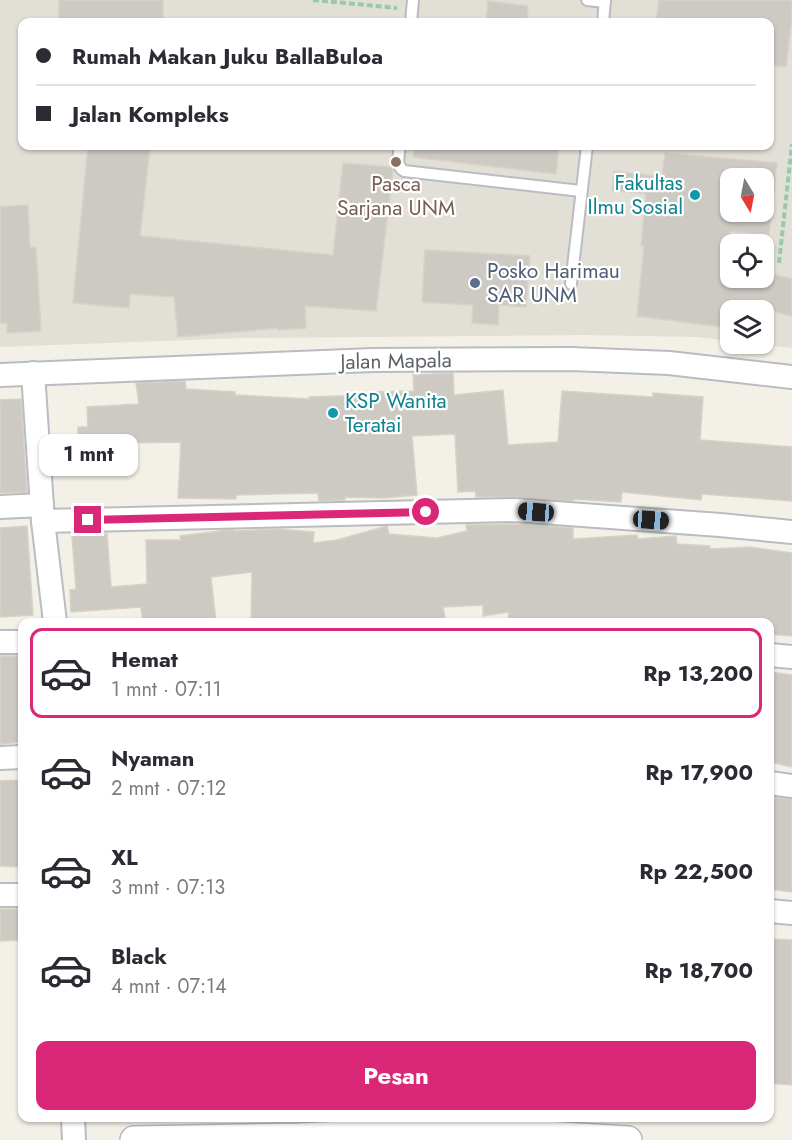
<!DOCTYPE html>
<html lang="id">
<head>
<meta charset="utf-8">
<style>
	body { margin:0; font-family:Jost,sans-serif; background:#f7f7f7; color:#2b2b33; height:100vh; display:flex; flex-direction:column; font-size:22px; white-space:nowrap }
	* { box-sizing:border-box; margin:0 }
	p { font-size:20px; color:#7c7c81 }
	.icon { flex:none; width:33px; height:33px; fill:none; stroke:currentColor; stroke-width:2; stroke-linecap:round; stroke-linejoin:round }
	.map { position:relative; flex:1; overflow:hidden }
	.panel { position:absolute; left:18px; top:618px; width:756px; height:504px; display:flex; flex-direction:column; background:#fff; border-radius:12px; box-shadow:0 2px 4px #0004 }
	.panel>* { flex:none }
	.top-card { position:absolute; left:18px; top:18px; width:756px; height:132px; border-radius:12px; box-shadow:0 2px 4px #0004; display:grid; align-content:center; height:132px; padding:0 18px; background:#fff }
	.needle { width:39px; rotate:170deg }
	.tools { position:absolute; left:720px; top:168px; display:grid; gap:12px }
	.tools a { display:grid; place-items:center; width:54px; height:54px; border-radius:12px; background:#fff; box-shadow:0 2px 4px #0004; font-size:30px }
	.end { position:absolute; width:27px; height:27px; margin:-14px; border:8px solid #db2777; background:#fff; box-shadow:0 0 0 3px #fff }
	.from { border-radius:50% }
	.bubble { position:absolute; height:42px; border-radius:12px; background:#fff; box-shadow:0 2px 4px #0004; font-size:20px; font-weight:700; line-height:42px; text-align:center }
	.car { position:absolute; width:18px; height:36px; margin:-18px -9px; border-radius:8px; box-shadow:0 0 4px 2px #0007; background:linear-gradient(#222 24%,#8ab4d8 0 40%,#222 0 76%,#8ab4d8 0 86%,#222 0) }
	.top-card b { display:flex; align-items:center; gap:21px; height:57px; font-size:22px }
	.top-card b+b { border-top:2px solid #e1e1e2 }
	.top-card i { width:15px; height:15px; background:#2b2b33 }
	ul { padding:10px 0 0; list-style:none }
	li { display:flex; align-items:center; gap:18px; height:90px; margin:0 12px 9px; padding:0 6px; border:3px solid transparent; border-radius:12px }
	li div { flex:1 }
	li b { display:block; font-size:22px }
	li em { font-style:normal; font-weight:700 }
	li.on { border-color:#db2777 }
	li>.icon { width:54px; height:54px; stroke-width:1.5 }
	.button { display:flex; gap:12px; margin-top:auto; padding:12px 18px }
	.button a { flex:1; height:69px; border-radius:12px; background:#db2777; color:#fff; font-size:24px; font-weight:700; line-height:69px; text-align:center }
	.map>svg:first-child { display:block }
	.education { fill:#e2dfd6; fill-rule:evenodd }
	.building { fill:#cdcac4; stroke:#d7d2c5; stroke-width:1.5; fill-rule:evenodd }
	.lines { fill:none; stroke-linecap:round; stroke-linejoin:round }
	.service-casing { stroke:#b9bdc1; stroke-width:14 }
	.minor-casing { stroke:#b9bdc1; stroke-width:26 }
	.tertiary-casing { stroke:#b9bdc1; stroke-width:30 }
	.path { stroke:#99c9a9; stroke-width:4; stroke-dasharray:6 3; stroke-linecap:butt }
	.service { stroke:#fff; stroke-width:10 }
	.minor { stroke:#fff; stroke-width:22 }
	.tertiary { stroke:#fff; stroke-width:27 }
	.route { stroke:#db2777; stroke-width:8 }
	.education-dot { fill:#8d6e63; stroke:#fff; stroke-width:2 }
	.culture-dot { fill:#0f9aa8; stroke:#fff; stroke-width:2 }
	.service-dot { fill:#5c6f8a; stroke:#fff; stroke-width:2 }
	.labels { text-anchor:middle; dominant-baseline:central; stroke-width:4.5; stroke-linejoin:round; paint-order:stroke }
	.culture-label { font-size:21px; fill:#0d838f; stroke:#fff; text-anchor:end }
	.education-label { font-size:21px; fill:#785e54; stroke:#fff }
	.service-label { font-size:21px; fill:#4e5e75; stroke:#fff; text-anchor:start }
	.street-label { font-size:21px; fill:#5e6369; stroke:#fff }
</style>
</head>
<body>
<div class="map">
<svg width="792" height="1140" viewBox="0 0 792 1140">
	<rect width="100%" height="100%" fill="#f2f0e7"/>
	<path class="education" d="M0 0H792V348L754 344H764V310H730V341L697 337 584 335 243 338 0 347ZM22 22H770V146H22ZM730 178H764V212H730ZM730 244H764V278H730Z"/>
	<g class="building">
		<rect x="59" y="0" width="104" height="22"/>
		<polygon points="659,0 792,0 792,17 786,67 770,65 770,22 656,22"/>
		<polygon points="488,1 528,6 527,22 486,22"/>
		<polygon points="88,146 150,146 140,236 333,255 343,163 392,167 393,170 376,311 305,306 306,328 278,330 278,328 178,337 174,297 130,294 129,308 73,303"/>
		<polygon points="414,146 559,146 556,174 413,157"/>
		<path d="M665 153 777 163 769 235 730 231V278H771L772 274 792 279V316L766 309 764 328V310H730V328L637 316 644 246H641L646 194 612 190 614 171 662 177ZM730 178H764V212H730Z"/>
		<polygon points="28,205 30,248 36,247 41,331 7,333 7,323 0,323 0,207"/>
		<polygon points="425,250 530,256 526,307 499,305 498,325 472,323 473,305 422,302"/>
		<polygon points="453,373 454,395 503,390 508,445 558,442 562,391 653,397 653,393 703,397 700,440 792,447 792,501 702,494 701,500 622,492 621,502 573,499 573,501 515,497 476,497 475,491 458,492 455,434 412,436 417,495 383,498 345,497 345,500 319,501 318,493 236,495 236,499 178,498 181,442 121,443 121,445 109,445 108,452 78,452 78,427 88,427 87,407 139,404 136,383 185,381 186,389 235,392 235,395 310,399 309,397 369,395 369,392 414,391 413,375"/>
		<polygon points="21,399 27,492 0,493 0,400"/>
		<polygon points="514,524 573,528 573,539 637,535 638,539 676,536 677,544 710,546 710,549 750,547 792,553 792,636 770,634 770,622 508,621 509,612 483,616 483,605 443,607 445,618 422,622 251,622 252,572 211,577 216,622 143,622 141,607 71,612 70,590 76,589 72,536 107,534 111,587 147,584 146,540 181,540 180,536 228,530 234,530 234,531 278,529 314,532 313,543 337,540 387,526 389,534 437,538 467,531 466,525"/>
		<polygon points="27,526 33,615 0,617 0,528"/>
		<polygon points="0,656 21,656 22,663 22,742 0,744"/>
		<polygon points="770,672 792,675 792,767 770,762"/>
		<polygon points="22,780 22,867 0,866 0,781"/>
		<polygon points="770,797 792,799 792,892 770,889"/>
		<polygon points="22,909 22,940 0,941 0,909"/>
		<polygon points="770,939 792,940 792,1085 770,1083"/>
	</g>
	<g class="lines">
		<g class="service-casing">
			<g id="service">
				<polyline points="587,0 605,2"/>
				<polyline points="411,22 413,0"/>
				<polyline points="603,22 605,0"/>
				<path d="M400 146C399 154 395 166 404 171L581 191"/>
				<polyline points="571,284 587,146"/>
			</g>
		</g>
		<g class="minor-casing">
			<g id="minor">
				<polyline points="33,373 43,521 55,622"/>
				<polyline points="0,375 373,360 571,359 669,363 792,377"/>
				<polyline points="0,507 42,505"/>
				<polyline points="43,521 514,510 720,525 792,532"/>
				<polyline points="0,642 22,642"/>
				<polyline points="770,655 792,657"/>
				<polyline points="0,758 22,757"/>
				<polyline points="770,783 792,786"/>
				<polyline points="0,895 22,895"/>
				<polyline points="770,911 792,913"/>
				<polyline points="73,1118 74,1140"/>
			</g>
		</g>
		<g class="tertiary-casing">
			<polyline id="tertiary" points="134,1140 298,1137 460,1130 628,1140"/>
		</g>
		<g class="path">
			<polyline points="313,0 397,8"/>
			<polyline points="779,263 792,144"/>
		</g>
		<use href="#service" class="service"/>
		<use href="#minor" class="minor"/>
		<use href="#tertiary" class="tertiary"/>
	</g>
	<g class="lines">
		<polyline class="route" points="88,520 426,512"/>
	</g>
	<circle class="education-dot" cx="396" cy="162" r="6"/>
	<g class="culture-dot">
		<circle cx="695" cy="195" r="6"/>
		<circle cx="333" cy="413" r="6"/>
	</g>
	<circle class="service-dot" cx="475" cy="283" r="6"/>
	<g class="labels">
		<g class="culture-label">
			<text x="683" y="183">Fakultas<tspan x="683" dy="24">Ilmu Sosial</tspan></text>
			<text x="345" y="401" text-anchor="start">KSP Wanita<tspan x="345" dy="24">Teratai</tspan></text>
		</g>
		<g class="education-label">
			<text x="396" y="184">Pasca<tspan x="396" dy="24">Sarjana UNM</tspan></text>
		</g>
		<g class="service-label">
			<text x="487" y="271">Posko Harimau<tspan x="487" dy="24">SAR UNM</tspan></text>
		</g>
		<g class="street-label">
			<text transform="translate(396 361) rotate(-1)">Jalan Mapala</text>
		</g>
	</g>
</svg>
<div class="tools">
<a><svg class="needle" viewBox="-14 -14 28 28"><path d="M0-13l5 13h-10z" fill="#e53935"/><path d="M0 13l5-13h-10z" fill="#7c7c81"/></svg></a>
<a><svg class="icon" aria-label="locate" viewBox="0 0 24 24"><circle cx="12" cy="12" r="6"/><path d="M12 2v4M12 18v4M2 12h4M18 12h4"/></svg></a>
<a><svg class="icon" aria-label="layers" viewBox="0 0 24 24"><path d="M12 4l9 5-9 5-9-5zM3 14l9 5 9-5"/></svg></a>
</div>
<i class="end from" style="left:426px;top:512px"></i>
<i class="end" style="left:88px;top:520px"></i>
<div class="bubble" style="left:39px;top:434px;width:99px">1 mnt</div>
<i class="car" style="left:536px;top:512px;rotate:274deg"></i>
<i class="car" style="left:651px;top:520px;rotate:94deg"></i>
<div class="top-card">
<b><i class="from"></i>Rumah Makan Juku BallaBuloa</b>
<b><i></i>Jalan Kompleks</b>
</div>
<section class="panel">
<ul>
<li class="on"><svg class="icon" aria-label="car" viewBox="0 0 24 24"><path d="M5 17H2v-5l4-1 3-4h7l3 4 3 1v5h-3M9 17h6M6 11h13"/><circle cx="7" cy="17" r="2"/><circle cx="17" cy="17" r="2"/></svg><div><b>Hemat</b><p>1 mnt · 07:11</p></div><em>Rp 13,200</em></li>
<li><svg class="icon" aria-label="car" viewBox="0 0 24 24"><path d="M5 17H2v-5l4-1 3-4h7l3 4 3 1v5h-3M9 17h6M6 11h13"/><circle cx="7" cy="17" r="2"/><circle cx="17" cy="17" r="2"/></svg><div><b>Nyaman</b><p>2 mnt · 07:12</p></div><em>Rp 17,900</em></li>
<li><svg class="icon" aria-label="car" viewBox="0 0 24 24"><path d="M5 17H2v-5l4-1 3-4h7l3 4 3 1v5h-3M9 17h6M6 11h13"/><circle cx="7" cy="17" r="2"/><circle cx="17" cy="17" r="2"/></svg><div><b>XL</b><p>3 mnt · 07:13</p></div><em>Rp 22,500</em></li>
<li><svg class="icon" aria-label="car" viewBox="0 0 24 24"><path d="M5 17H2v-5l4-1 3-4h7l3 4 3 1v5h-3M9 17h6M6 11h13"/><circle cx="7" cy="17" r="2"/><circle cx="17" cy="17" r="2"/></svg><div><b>Black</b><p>4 mnt · 07:14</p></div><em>Rp 18,700</em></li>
</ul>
<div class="button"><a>Pesan</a></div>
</section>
</div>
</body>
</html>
